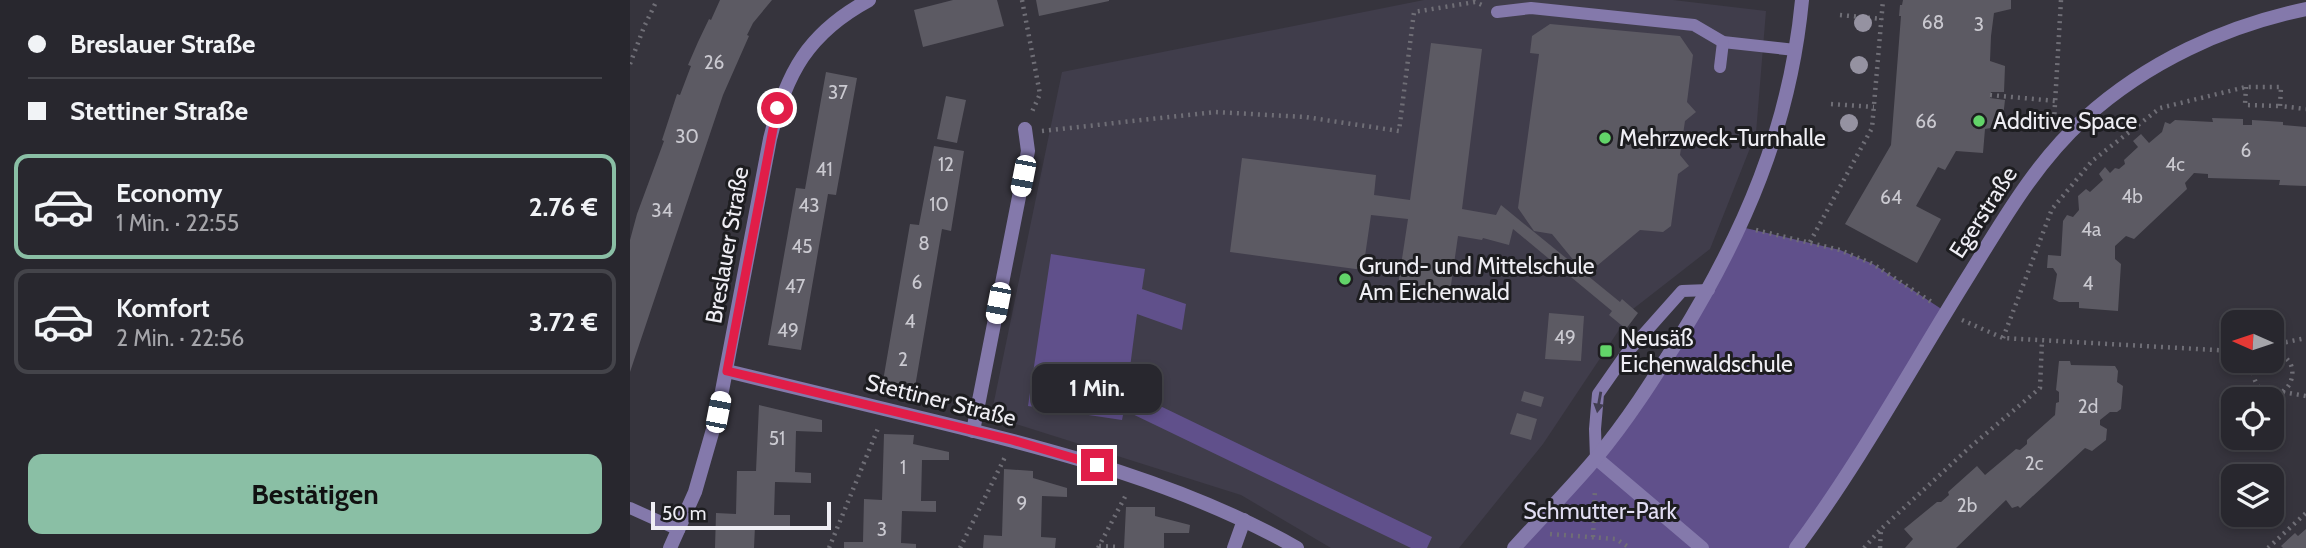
<!DOCTYPE html>
<html lang="de">
<head>
<meta charset="utf-8">
<style>
	body { margin:0; font-family:Cabin,sans-serif; background:#34333a; color:#f1f3f6; height:100vh; display:flex; flex-direction:column; font-size:26px; white-space:nowrap }
	* { box-sizing:border-box; margin:0 }
	p { font-size:23px; color:#a5a5aa }
	.icon { flex:none; width:38px; height:38px; fill:none; stroke:currentColor; stroke-width:2; stroke-linecap:round; stroke-linejoin:round }
	.map { position:relative; flex:1; overflow:hidden }
	.sheet { display:flex; flex-direction:column; background:#28272e; width:630px }
	.sheet>* { flex:none }
	.top-card { display:grid; align-content:center; height:154px; padding:0 28px; background:#28272e }
	.needle { width:46px; rotate:273deg }
	.controls { position:absolute; left:1591px; top:310px; display:grid; gap:14px }
	.controls a { display:grid; place-items:center; width:63px; height:63px; border-radius:14px; background:#28272e; box-shadow:0 4px 10px #0003,0 0 0 2px #44444a; font-size:35px }
	.scale { position:absolute; left:21px; bottom:18px; width:180px; box-sizing:border-box; padding-left:7px; border:4px solid #efeef4; border-top:0; font-size:19px; line-height:24px; white-space:nowrap; color:#efeef4; -webkit-text-stroke:5px #1d1d20; paint-order:stroke }
	.end { position:absolute; width:32px; height:32px; margin:-16px; border:9px solid #e11d48; background:#fff; box-shadow:0 0 0 4px #fff }
	.from { border-radius:50% }
	.bubble { position:absolute; height:49px; border-radius:14px; background:#28272e; box-shadow:0 4px 10px #0003,0 0 0 2px #44444a; font-size:23px; font-weight:800; line-height:49px; text-align:center }
	.car { position:absolute; width:21px; height:42px; margin:-21px -10px; border-radius:9px; box-shadow:0 0 5px 2px #0007; background:linear-gradient(#fff 24%,#345 0 40%,#fff 0 76%,#345 0 86%,#fff 0) }
	.top-card b { display:flex; align-items:center; gap:24px; height:66px; font-size:26px }
	.top-card b+b { border-top:2px solid #44444a }
	.top-card i { width:18px; height:18px; background:#f1f3f6 }
	ul { padding:0; list-style:none }
	li { display:flex; align-items:center; gap:21px; height:105px; margin:0 14px 10px; padding:0 14px; border:4px solid #44444a; border-radius:14px }
	li div { flex:1 }
	li b { display:block; font-size:26px }
	li em { font-style:normal; font-weight:800 }
	li.selected { border-color:#8abfa5 }
	li>.icon { width:63px; height:63px; stroke-width:1.5 }
	.action { display:flex; gap:14px; margin-top:auto; padding:14px 28px }
	.action a { flex:1; height:80px; border-radius:14px; background:#8abfa5; color:#111; font-size:28px; font-weight:800; line-height:80px; text-align:center }
	main { display:flex; flex:1; min-height:0 }
	.map>svg:first-child { display:block }
	.built { fill:#403d4b }
	.green { fill:#60508b }
	.building { fill:#5c5a63 }
	.lines { fill:none; stroke-linecap:round; stroke-linejoin:round }
	.path { stroke:#6f6e76; stroke-width:4.5; stroke-dasharray:2 5; stroke-linecap:butt }
	.lane { stroke:#8479ab; stroke-width:12 }
	.street { stroke:#8479ab; stroke-width:14 }
	.tree { fill:#9592a1 }
	.oneway { fill:#413d51 }
	.route { stroke:#e11d48; stroke-width:9 }
	.poi-dot { fill:#62d469; stroke:#1d1d20; stroke-width:2.5 }
	.labels { text-anchor:middle; dominant-baseline:central; stroke-width:6; stroke-linejoin:round; paint-order:stroke }
	.number-label { font-size:19px; fill:#cac9d0 }
	.poi-label { font-size:23px; fill:#efeef4; stroke:#1d1d20; text-anchor:start }
	.street-label { font-size:23px; fill:#efeef4; stroke:#1d1d20 }
	.park-label { font-size:23px; fill:#e2def3; stroke:#1d1d20 }
</style>
</head>
<body>
<main>
<section class="sheet">
<div class="top-card">
<b><i class="from"></i>Breslauer Straße</b>
<b><i></i>Stettiner Straße</b>
</div>
<ul>
<li class="selected"><svg class="icon" aria-label="car" viewBox="0 0 24 24"><path d="M5 17H2v-5l4-1 3-4h7l3 4 3 1v5h-3M9 17h6M6 11h13"/><circle cx="7" cy="17" r="2"/><circle cx="17" cy="17" r="2"/></svg><div><b>Economy</b><p>1 Min. · 22:55</p></div><em>2.76 €</em></li>
<li><svg class="icon" aria-label="car" viewBox="0 0 24 24"><path d="M5 17H2v-5l4-1 3-4h7l3 4 3 1v5h-3M9 17h6M6 11h13"/><circle cx="7" cy="17" r="2"/><circle cx="17" cy="17" r="2"/></svg><div><b>Komfort</b><p>2 Min. · 22:56</p></div><em>3.72 €</em></li>
</ul>
<div class="action"><a>Bestätigen</a></div>
</section>
<div class="map">
<svg width="1676" height="548" viewBox="0 0 1676 548">
	<rect width="100%" height="100%" fill="#36343d"/>
	<polygon class="built" points="794,0 1043,0 1136,11 1126,133 1080,249 1003,309 913,444 829,548 701,548 611,495 361,416 432,72"/>
	<g class="green">
		<polygon points="1111,227 1210,250 1243,264 1316,312 1166,548 885,548 966,458"/>
		<polygon points="421,254 515,269 512,289 556,304 552,330 507,314 497,390 802,537 797,548 781,548 494,410 492,420 398,406"/>
	</g>
	<g class="building">
		<polygon points="90,0 142,0 123,23 117,35 119,36 93,95 0,372 0,240 7,214 34,141 32,140 47,94 50,95 61,66 58,65 68,42 79,19 81,20"/>
		<polygon points="323,0 367,0 374,26 293,47 284,10"/>
		<polygon points="406,0 479,0 479,1 409,16"/>
		<polygon points="1273,0 1381,0 1381,9 1364,13 1361,36 1360,61 1375,66 1374,92 1361,92 1360,95 1360,98 1375,100 1372,126 1355,129 1353,153 1326,151 1315,170 1308,167 1286,206 1311,219 1287,263 1215,224 1261,145 1271,16 1269,16 1270,5 1272,5"/>
		<polygon points="920,24 1050,36 1063,55 1057,102 1066,112 1055,121 1050,155 1059,166 1048,174 1041,226 1033,232 1010,230 968,265 945,262 922,234 904,231 888,208 909,54 900,53 902,36"/>
		<polygon points="801,43 852,49 832,209 866,215 871,205 990,302 992,299 1008,313 996,329 979,315 982,311 883,229 879,245 853,238 852,240 828,236 819,299 767,292 778,219 741,215 733,270 600,252 612,158 746,175 744,195 780,200"/>
		<polygon points="196,72 227,78 206,195 198,194 171,350 138,345 166,188 175,189"/>
		<polygon points="316,96 336,100 327,143 307,139"/>
		<polygon points="1582,118 1613,119 1613,125 1622,125 1622,120 1653,122 1653,125 1676,127 1676,186 1649,185 1650,180 1578,178 1578,174 1564,173 1555,183 1557,189 1504,239 1496,236 1485,246 1485,259 1491,264 1488,311 1449,308 1449,302 1429,302 1423,299 1427,274 1423,268 1417,268 1418,255 1431,256 1433,221 1437,215 1443,217 1449,210 1448,196 1456,189 1460,192 1473,180 1469,174 1475,167 1480,173 1485,168 1489,169 1495,164 1494,160 1508,147 1503,141 1511,134 1519,143 1532,132 1535,122 1540,124 1545,120 1583,122"/>
		<polygon points="304,146 334,151 321,231 312,229 285,387 253,381 280,224 289,225"/>
		<polygon points="919,313 954,316 951,361 915,359"/>
		<polygon points="1429,361 1440,361 1441,365 1485,366 1488,371 1487,382 1493,386 1491,409 1487,412 1480,412 1470,420 1470,425 1477,429 1476,440 1462,451 1455,448 1390,508 1388,506 1382,508 1376,500 1326,548 1275,548 1283,539 1274,529 1307,502 1311,502 1319,495 1318,492 1347,466 1355,475 1386,449 1390,450 1397,444 1397,440 1425,415 1426,403 1429,402 1429,392 1426,390"/>
		<polygon points="894,391 914,397 911,407 891,401"/>
		<polygon points="129,405 192,420 192,432 166,431 165,472 181,473 181,483 145,482 144,515 160,515 160,527 125,526 124,548 85,548 86,513 106,514 107,471 126,471"/>
		<polygon points="887,413 907,419 901,440 880,434"/>
		<polygon points="254,434 284,435 283,444 319,452 319,460 292,460 291,501 306,501 306,512 272,511 271,543 286,544 286,548 214,548 214,542 233,542 234,499 252,500"/>
		<polygon points="374,469 403,471 403,478 437,488 437,497 412,496 411,537 426,538 425,548 353,548 354,535 372,536"/>
		<polygon points="496,507 525,507 525,516 560,525 559,533 534,533 534,548 494,548"/>
		<polygon points="1676,529 1676,548 1653,548 1651,546 1665,533 1668,536"/>
	</g>
	<g class="lines">
		<g class="path">
			<polyline points="392,0 410,94 401,114"/>
			<polyline points="1210,15 1252,19"/>
			<polyline points="0,64 14,27 27,0"/>
			<polyline points="1616,87 1615,105 1650,106"/>
			<polyline points="1360,95 1426,101"/>
			<polyline points="1201,104 1244,107"/>
			<polyline points="1424,121 1431,0"/>
			<polyline points="412,131 585,112 675,117 769,131 784,12 845,2 852,5"/>
			<polyline points="1126,230 1210,250 1243,264 1303,303"/>
			<polyline points="1180,242 1242,128 1253,0"/>
			<polyline points="1332,320 1373,338 1603,351"/>
			<polyline points="1373,338 1422,209 1462,161 1530,108 1616,87 1651,87 1650,106 1676,109"/>
			<polyline points="1642,345 1676,338"/>
			<path d="M1629 360 1623 374C1625 382 1628 388 1635 392 1663 405 1676 354 1642 354"/>
			<polyline points="1653,392 1676,396"/>
			<path d="M1613 399C1620 387 1633 387 1640 399"/>
			<polyline points="920,534 986,539 1000,548"/>
			<polyline points="963,537 965,489"/>
			<polyline points="469,546 489,547"/>
			<polyline points="199,548 249,426"/>
			<polyline points="330,548 375,457"/>
			<polyline points="468,548 497,493"/>
			<polyline points="1234,548 1250,530"/>
			<polyline points="1250,548 1251,529 1339,448 1410,388 1412,341"/>
			<polyline points="1638,548 1676,513"/>
		</g>
		<g class="lane">
			<polyline points="867,12 901,8 1064,25 1093,42 1165,50"/>
			<polyline points="1090,67 1093,42"/>
			<polyline points="966,458 965,429 968,394 996,354 1052,291 1079,290"/>
			<polyline points="0,508 49,530"/>
		</g>
		<g class="street">
			<path d="M97 371C167 388 237 405 308 422 431 452 556 485 667 548"/>
			<polyline points="343,431 398,151 395,129"/>
			<polyline points="966,458 1072,548"/>
			<path d="M40 548 65 492 88 412 140 139C156 73 178 33 239 0"/>
			<polyline points="604,548 614,520"/>
			<path d="M884 548C911 518 940 489 966 458 997 421 1023 380 1048 340 1114 233 1160 127 1172 0"/>
			<path d="M1166 548C1230 462 1282 366 1339 275 1373 220 1406 162 1455 118 1517 62 1595 26 1676 9"/>
		</g>
	</g>
	<g class="tree">
		<circle cx="1233" cy="23" r="9"/>
		<circle cx="1229" cy="65" r="9"/>
		<circle cx="1219" cy="123" r="9"/>
	</g>
	<defs><path id="oneway-solid" d="M-6-.8H1V-3.2L6.5 0L1 3.2V.8H-6Z" transform="scale(1.75)"/></defs>
	<use class="oneway" href="#oneway-solid" transform="translate(969 402) rotate(100)"/>
	<g class="lines">
		<polyline class="route" points="147,108 97,371 382,440 467,465"/>
	</g>
	<g class="poi-dot">
		<circle cx="1349" cy="121" r="7"/>
		<circle cx="975" cy="138" r="7"/>
		<circle cx="715" cy="279" r="7"/>
		<rect x="969" y="344" width="14" height="14" rx="3.5"/>
	</g>
	<g class="labels">
		<g class="number-label">
			<text x="1303" y="22">68</text>
			<text x="1349" y="24">3</text>
			<text x="84" y="62">26</text>
			<text x="208" y="92">37</text>
			<text x="1296" y="121">66</text>
			<text x="57" y="136">30</text>
			<text x="1616" y="150">6</text>
			<text x="316" y="164">12</text>
			<text x="1545" y="164">4c</text>
			<text x="194" y="169">41</text>
			<text x="1502" y="196">4b</text>
			<text x="1261" y="197">64</text>
			<text x="309" y="204">10</text>
			<text x="179" y="205">43</text>
			<text x="32" y="210">34</text>
			<text x="1461" y="229">4a</text>
			<text x="294" y="243">8</text>
			<text x="172" y="246">45</text>
			<text x="287" y="282">6</text>
			<text x="1458" y="283">4</text>
			<text x="165" y="286">47</text>
			<text x="280" y="321">4</text>
			<text x="158" y="330">49</text>
			<text x="935" y="337">49</text>
			<text x="273" y="359">2</text>
			<text x="1458" y="406">2d</text>
			<text x="147" y="438">51</text>
			<text x="1404" y="463">2c</text>
			<text x="273" y="467">1</text>
			<text x="392" y="503">9</text>
			<text x="1337" y="505">2b</text>
			<text x="252" y="529">3</text>
		</g>
		<g class="poi-label">
			<text x="1363" y="121">Additive Space</text>
			<text x="989" y="138">Mehrzweck-Turnhalle</text>
			<text x="729" y="266">Grund- und Mittelschule<tspan x="729" dy="26">Am Eichenwald</tspan></text>
			<text x="990" y="338">Neusäß<tspan x="990" dy="26">Eichenwaldschule</tspan></text>
		</g>
		<g class="street-label">
			<text transform="translate(1353 212) rotate(-57)">Egerstraße</text>
			<text transform="translate(97 245) rotate(-80)">Breslauer Straße</text>
			<text transform="translate(311 400) rotate(14)">Stettiner Straße</text>
		</g>
		<g class="park-label">
			<text x="970" y="511">Schmutter-Park</text>
		</g>
	</g>
</svg>
<div class="controls">
<a><svg class="needle" viewBox="-14 -14 28 28"><path d="M0-13l5 13h-10z" fill="#e53935"/><path d="M0 13l5-13h-10z" fill="#a5a5aa"/></svg></a>
<a><svg class="icon" aria-label="locate" viewBox="0 0 24 24"><circle cx="12" cy="12" r="6"/><path d="M12 2v4M12 18v4M2 12h4M18 12h4"/></svg></a>
<a><svg class="icon" aria-label="layers" viewBox="0 0 24 24"><path d="M12 4l9 5-9 5-9-5zM3 14l9 5 9-5"/></svg></a>
</div>
<div class="scale">50 m</div>
<i class="end from" style="left:147px;top:108px"></i>
<i class="end" style="left:467px;top:465px"></i>
<div class="bubble" style="left:402px;top:364px;width:130px">1 Min.</div>
<i class="car" style="left:393px;top:176px;rotate:191deg"></i>
<i class="car" style="left:368px;top:303px;rotate:191deg"></i>
<i class="car" style="left:88px;top:412px;rotate:11deg"></i>
</div>
</main>
</body>
</html>
